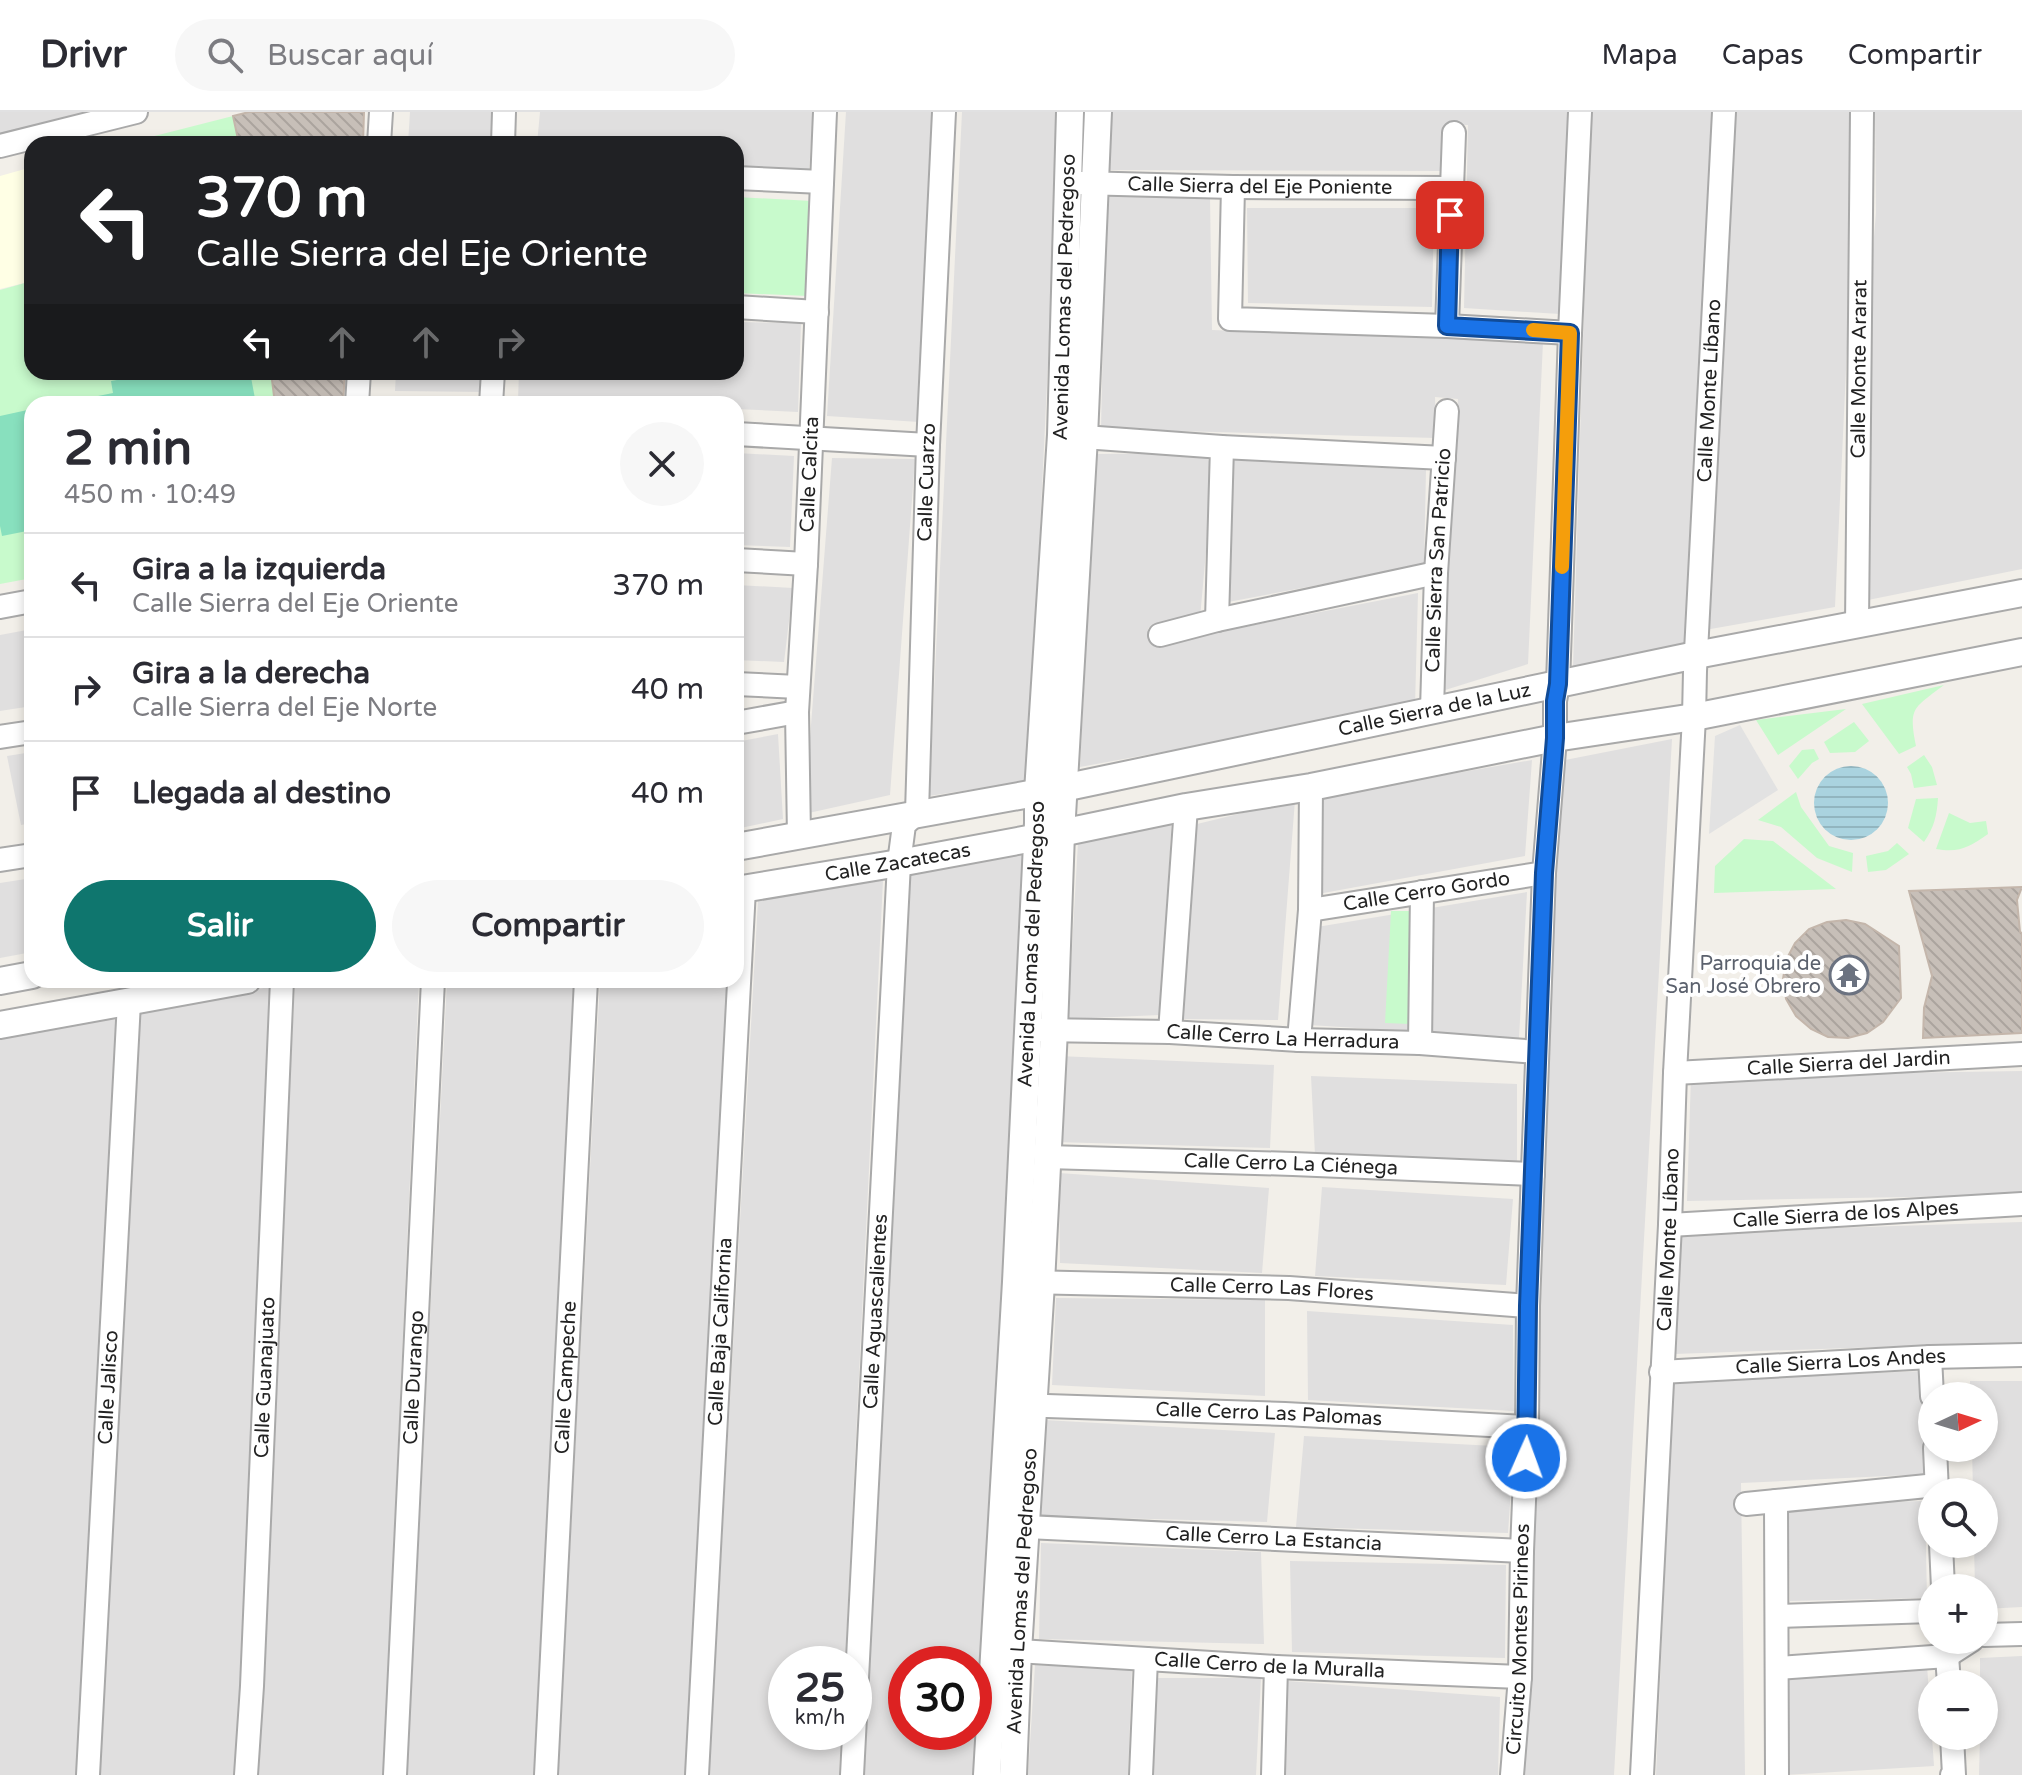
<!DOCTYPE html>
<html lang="es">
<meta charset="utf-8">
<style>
body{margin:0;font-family:"Varela Round",sans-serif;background:#f7f7f7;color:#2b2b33;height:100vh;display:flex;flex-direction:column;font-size:30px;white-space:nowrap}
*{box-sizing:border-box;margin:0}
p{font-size:26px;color:#7c7c81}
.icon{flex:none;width:44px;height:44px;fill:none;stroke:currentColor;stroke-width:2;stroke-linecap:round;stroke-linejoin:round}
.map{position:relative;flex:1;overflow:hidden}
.sheet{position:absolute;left:24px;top:284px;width:720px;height:592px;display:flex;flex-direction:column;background:#fff;border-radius:24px;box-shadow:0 4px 12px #0003}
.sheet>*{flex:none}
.top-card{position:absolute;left:24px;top:24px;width:720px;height:244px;border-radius:24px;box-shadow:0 4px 12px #0003;background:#202124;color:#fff;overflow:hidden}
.needle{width:52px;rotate:86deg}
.buttons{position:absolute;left:1918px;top:1270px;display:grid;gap:16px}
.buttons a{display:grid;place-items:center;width:80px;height:80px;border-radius:50%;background:#fff;box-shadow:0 4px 12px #0003;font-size:40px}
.speed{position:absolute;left:768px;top:1534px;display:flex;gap:16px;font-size:40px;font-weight:700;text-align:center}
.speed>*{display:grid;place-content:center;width:104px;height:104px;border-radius:50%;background:#fff;box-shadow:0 4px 12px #0003;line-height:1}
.speed small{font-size:20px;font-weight:400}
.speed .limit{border:12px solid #d22;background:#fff;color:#111}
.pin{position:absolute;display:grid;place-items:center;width:68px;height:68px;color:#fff;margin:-34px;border-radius:16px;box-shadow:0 4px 12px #0006}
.me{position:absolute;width:88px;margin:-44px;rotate:2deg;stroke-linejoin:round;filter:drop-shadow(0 0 6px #0008)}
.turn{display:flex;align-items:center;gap:28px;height:168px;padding:0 40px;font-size:36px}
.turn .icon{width:104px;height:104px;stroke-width:2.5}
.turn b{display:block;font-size:56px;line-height:68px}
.lanes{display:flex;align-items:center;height:76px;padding:0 40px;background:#0003;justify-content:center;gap:40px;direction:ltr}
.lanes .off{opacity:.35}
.round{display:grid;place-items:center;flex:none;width:84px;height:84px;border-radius:42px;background:#f7f7f7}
.head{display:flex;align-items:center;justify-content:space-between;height:136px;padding:0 40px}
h1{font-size:48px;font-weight:700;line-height:60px}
.button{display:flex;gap:16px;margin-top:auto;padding:16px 40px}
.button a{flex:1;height:92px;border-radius:48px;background:#0f766e;color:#fff;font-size:32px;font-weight:700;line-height:92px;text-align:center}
.button a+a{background:#f7f7f7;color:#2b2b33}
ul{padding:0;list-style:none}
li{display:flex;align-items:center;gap:24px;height:104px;padding:0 40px;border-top:2px solid #e1e1e2}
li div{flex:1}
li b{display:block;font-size:30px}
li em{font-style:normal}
header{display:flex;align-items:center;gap:48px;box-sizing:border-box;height:112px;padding:0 40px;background:#fff;border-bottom:2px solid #e1e1e2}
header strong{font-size:38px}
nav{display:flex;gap:44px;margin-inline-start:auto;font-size:28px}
.search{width:560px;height:72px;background:#f7f7f7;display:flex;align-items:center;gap:20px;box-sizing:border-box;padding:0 28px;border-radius:44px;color:#7c7c81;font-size:30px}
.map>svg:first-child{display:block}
.residential{fill:#e0dfdf;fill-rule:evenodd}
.education{fill:#ffffe5}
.park{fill:#c8facc}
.pitch{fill:#88e0be}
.parking{fill:#e2e2e2}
.water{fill:url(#water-rules)}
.building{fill:url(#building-back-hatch);stroke:#c4b6ab;stroke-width:2}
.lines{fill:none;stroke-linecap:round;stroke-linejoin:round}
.minor-casing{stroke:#a9a9a9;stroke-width:26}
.tertiary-casing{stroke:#a9a9a9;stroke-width:30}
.minor{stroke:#fff;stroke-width:22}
.tertiary{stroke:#fff;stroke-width:26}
.route-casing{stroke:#114b97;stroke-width:20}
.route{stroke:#1a73e8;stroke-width:14}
.slow{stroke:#f59e0b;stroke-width:14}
.labels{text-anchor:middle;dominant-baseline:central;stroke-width:8;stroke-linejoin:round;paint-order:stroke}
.street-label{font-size:20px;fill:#222;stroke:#fff}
.worship-label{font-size:20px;fill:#5b616d;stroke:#fff;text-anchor:end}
</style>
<header>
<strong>Drivr</strong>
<div class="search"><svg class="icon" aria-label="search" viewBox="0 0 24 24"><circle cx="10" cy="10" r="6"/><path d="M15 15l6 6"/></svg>Buscar aquí</div>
<nav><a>Mapa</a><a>Capas</a><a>Compartir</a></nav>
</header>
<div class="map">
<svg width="2022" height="1663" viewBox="0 0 2022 1663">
<defs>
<pattern id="water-rules" width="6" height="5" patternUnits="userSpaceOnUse" patternTransform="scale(2)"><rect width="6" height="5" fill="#aad3df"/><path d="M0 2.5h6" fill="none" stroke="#92b5bf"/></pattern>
<pattern id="building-back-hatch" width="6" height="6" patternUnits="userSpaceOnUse" patternTransform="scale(2)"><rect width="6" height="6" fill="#c7bfb8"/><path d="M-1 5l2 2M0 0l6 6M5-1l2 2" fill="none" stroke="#aba49e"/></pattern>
</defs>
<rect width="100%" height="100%" fill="#f2efe9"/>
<path class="residential" d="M0 0H82V3L0 25Z
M410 0H493L492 32H408Z
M540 0H813L809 60 736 56V32H537Z
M846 0H937L919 310 827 304Z
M962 0H1060L1028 669 929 684Z
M1110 0H1569L1560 202 1464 196 1468 13H1445L1441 59 1109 58Z
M1590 0H1712L1688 534 1573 555Z
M1733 0H1858L1835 495 1705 518Z
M1875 0H2022V457L1863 489V257L1876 101Z
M1106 82 1210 85 1212 218 1543 230 1528 552 1442 579 1458 287 1435 285 1436 326 1101 317Z
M1247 96H1434L1432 195 1248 191Z
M736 210 801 211 798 300 736 297V292H607L518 288 519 260H736Z
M396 260H485V280L395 279Z
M736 341 794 344 790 435 736 433Z
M1195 341 1207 346 1211 353 1213 361 1200 506 1148 516 1151 533 1418 481 1415 594 1080 655 1096 342Z
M832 346 915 347 890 683 804 702Z
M1233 348 1426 358 1424 453 1228 490Z
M736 473 793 476 784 550 736 548Z
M32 517V594L0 599V523Z
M778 622 783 707 736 717V630Z
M1672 627 1614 1663H1524L1560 649Z
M32 640V711L21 713 7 644Z
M1532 648 1525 744 1318 782 1317 685Z
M1295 688 1278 908 1183 907 1193 713Z
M1172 705 1160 903 1068 907 1078 730Z
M1025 742 977 1663H860L910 759ZM906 1552H974V1620H906Z
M32 766V840L0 846V771Z
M883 768 845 1552H786V1620H841L839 1663H709L758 788Z
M1527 780 1519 926 1309 913 1317 815Z
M311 868H419L383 1663H254L295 871Z
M447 868H575L537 1663H407Z
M600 868H727L689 1663H558Z
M274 874 236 1663H99L139 899Z
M120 903 81 1663H0V925Z
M1058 944 1274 953 1270 1036 1055 1030Z
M2022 959V1083L1687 1089 1691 964Z
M1311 964 1517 972V1051L1315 1043Z
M1059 1061 1269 1076 1262 1161 1060 1151Z
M1322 1075 1513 1087 1506 1173 1315 1164Z
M2022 1110V1230L1674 1242 1681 1121Z
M1056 1186 1265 1188V1284L1052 1273Z
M1307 1199 1513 1213 1514 1299 1308 1288Z
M1924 1259 1929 1362 1741 1371 1745 1663H1656L1673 1269Z
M1970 1269H2022V1495L1984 1497V1476H1975L1974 1432H1984V1380H1973L1972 1336H1984V1284H1970Z
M1044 1308 1275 1321 1267 1410 1036 1404Z
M1304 1324 1514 1335 1508 1421 1296 1415Z
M1925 1389 1927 1486 1790 1489 1788 1392Z
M1041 1431 1261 1440 1264 1532 1039 1527Z
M1290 1449 1506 1453 1505 1546 1292 1540Z
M2022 1544V1663H1979L1980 1624H1984V1572H1980V1546Z
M1035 1553 1132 1557 1128 1663H1028Z
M1927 1553 1934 1654 1785 1663 1778 1563Z
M1157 1566H1261L1256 1663H1152Z
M1288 1569 1500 1585 1498 1663H1283Z"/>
<path class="education" d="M32 55V169L0 177V64Z"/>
<path class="park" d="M233 4 239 32H123Z
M736 85 812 89 808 184 736 181Z
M32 169V260H271L275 292H32V466L0 472V178Z
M1944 573C1914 596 1908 595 1916 634L1899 642 1862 592Z
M1846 597 1778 643 1756 608Z
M1854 610 1869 629 1855 640 1830 641 1824 630Z
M1814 637 1819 647 1812 651 1798 667 1789 654 1802 638Z
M1924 643 1932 655 1937 673 1914 676 1911 662 1907 655Z
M1796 680 1801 695 1829 734 1853 741 1852 760 1817 746 1781 715 1758 708Z
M1938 686C1937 703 1934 716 1924 730L1908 716 1916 687Z
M1949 701 1970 711 1986 709 1988 722C1969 735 1960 741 1936 737Z
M1744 727 1773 729 1836 777 1714 781 1715 754Z
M1897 731 1909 742 1886 758 1868 760 1866 744 1888 739Z
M1391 799H1413L1410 912 1385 911Z"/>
<path class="pitch" d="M164 260H250L256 292H58L113 281 111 269Z
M32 297V418L2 424 0 414V304Z"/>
<path class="parking" d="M1740 613 1778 678 1709 722 1715 624Z"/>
<path class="water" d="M1814 691a37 37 0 1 1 74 0a37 37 0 1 1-74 0Z"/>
<path class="building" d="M249 0H364L363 32H239L233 4Z
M271 260H345L343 292H275Z
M2022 775 2017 788 2020 820 2022 821V921L1923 926 1924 896 1932 864 1909 779Z
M1846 808 1865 812 1899 834 1901 886 1883 910 1867 921 1848 926 1828 925 1811 917 1796 904 1786 887 1783 867 1786 848 1795 831 1809 817 1827 810Z"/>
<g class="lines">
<defs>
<g id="minor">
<path d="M379 32 381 0"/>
<path d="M503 32 504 0"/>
<path d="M0 34 136 0"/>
<path d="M736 66 822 70"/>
<path id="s1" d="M1080 71 1233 75 1451 76"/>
<path d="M1233 75 1230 207 1447 214 1570 221"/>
<path d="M736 195 817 200"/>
<path d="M1447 214 1454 21"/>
<path d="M357 292 359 260"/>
<path d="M491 292 493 260"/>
<path d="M736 322 928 333"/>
<path d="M1070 324 1222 335 1444 346"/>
<path d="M736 448 806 452"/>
<path d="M0 495 32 489"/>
<path d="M1217 508 1222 335"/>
<path id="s2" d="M1857 513 1862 0"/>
<path d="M1160 523 1217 508 1436 461"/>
<path d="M736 572 798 575"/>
<path id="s3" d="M1432 598 1436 461 1447 299"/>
<path d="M736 611 797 600"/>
<path d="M0 625 32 620"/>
<path id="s4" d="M799 724 797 600 806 452 825 0"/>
<path d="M0 748 32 743"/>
<path id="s5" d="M1310 798 1544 761"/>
<path id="s6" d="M1039 918 1170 920 1299 928 1420 931 1537 940"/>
<path d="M1170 920 1186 695"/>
<path d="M1299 928 1310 798 1311 675"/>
<path d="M1420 931 1422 780"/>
<path id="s7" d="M1675 961 2022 942"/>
<path id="s8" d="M1047 1045 1293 1052 1533 1062"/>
<path id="s9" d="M1670 1113 2022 1092"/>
<path id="s10" d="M1026 1170 1289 1176 1528 1194"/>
<path d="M1930 1245 1932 1284"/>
<path id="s11" d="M1661 1260 1930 1245 2022 1243"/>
<path id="s12" d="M1017 1293 1285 1302 1527 1315"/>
<path d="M1935 1336 1937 1380"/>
<path d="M1776 1389 1777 1663"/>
<path d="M1746 1392 1937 1373"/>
<path id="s13" d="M1008 1414 1522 1439"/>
<path d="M1941 1432 1943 1476"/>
<path d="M1778 1504 1932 1499"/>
<path d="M1984 1523 2022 1522"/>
<path d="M1946 1529 1949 1572"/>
<path id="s14" d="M1002 1538 1276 1555 1520 1565"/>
<path d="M1777 1556 1947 1544 1972 1528"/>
<path d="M1952 1624 1954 1663H1952"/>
<path id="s15" d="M88 1663 129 890"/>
<path id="s16" d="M246 1663 252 1574 282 868"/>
<path id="s17" d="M395 1663 433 868"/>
<path id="s18" d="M546 1663 586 868"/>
<path id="s19" d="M697 1663 744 777"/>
<path id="s20" d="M852 1663 899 751 904 713 917 701 928 333 944 0"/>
<path d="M1141 1663 1146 1547"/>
<path d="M1273 1663 1276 1555"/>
<path id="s21" d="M1512 1663 1520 1565 1522 1439 1527 1315 1528 1194 1544 761 1555 626V589L1558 572 1570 221 1580 0"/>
<path id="s22" d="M1642 1663 1670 1113 1675 961 1694 605 1695 559 1724 0"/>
</g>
<g id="tertiary">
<path id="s23" d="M736 735 1063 676 1696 543 2022 481"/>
<path id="s24" d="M736 778 899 751 1061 721 1186 695 1311 675 1555 626 1694 605 2022 540"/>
<path d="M0 869 32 863"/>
<path d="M0 913 247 868"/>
<path id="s25" d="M987 1663 1016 1170 1038 711V680L1061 323 1070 0"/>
<path id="s26" d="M1013 1663 1018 1539 1041 1171 1054 918 1061 721 1084 325 1098 0"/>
</g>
</defs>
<use href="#minor" class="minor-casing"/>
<use href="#tertiary" class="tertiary-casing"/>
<use href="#minor" class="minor"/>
<use href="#tertiary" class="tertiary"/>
</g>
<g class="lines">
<defs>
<path id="route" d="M1450 103 1447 214 1570 221 1558 572 1555 589V626L1544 761 1528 1194 1526 1346"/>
</defs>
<use href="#route" class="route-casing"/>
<use href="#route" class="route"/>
<path class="slow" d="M1533 218 1570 221 1562 455"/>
</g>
<defs>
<symbol id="temple-ring" viewBox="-11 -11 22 22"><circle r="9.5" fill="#fff" stroke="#6b7280" stroke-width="1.5"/><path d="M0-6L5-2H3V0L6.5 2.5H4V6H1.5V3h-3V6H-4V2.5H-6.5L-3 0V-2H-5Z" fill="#6b7280"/></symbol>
</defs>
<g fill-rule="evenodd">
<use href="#temple-ring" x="1827" y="841" width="44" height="44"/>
</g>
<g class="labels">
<g class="street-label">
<text stroke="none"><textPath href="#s1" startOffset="180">Calle Sierra del Eje Poniente</textPath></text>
<text stroke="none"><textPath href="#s25" startOffset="1480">Avenida Lomas del Pedregoso</textPath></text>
<text stroke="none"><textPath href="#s2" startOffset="256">Calle Monte Ararat</textPath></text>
<text stroke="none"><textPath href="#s22" startOffset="1386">Calle Monte Líbano</textPath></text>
<text stroke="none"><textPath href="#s4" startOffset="362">Calle Calcita</textPath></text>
<text stroke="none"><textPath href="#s20" startOffset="1300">Calle Cuarzo</textPath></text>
<text stroke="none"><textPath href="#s3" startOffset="150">Calle Sierra San Patricio</textPath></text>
<text stroke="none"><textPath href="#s23" startOffset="712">Calle Sierra de la Luz</textPath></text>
<text stroke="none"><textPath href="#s24" startOffset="164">Calle Zacatecas</textPath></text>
<text stroke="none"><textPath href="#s5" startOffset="118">Calle Cerro Gordo</textPath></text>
<text stroke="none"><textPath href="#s25" startOffset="832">Avenida Lomas del Pedregoso</textPath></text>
<text stroke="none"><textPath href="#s6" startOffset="244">Calle Cerro La Herradura</textPath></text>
<text stroke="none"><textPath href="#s7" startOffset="174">Calle Sierra del Jardin</textPath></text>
<text stroke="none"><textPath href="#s8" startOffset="244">Calle Cerro La Ciénega</textPath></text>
<text stroke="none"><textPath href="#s9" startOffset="176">Calle Sierra de los Alpes</textPath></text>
<text stroke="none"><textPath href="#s22" startOffset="536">Calle Monte Líbano</textPath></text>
<text stroke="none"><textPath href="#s10" startOffset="246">Calle Cerro Las Flores</textPath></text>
<text stroke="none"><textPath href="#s20" startOffset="464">Calle Aguascalientes</textPath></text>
<text stroke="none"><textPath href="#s19" startOffset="444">Calle Baja California</textPath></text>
<text stroke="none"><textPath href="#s11" startOffset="180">Calle Sierra Los Andes</textPath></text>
<text stroke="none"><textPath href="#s16" startOffset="398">Calle Guanajuato</textPath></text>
<text stroke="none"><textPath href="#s17" startOffset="398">Calle Durango</textPath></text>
<text stroke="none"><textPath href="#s18" startOffset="398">Calle Campeche</textPath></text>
<text stroke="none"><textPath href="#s15" startOffset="388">Calle Jalisco</textPath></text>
<text stroke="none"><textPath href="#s12" startOffset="252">Calle Cerro Las Palomas</textPath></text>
<text stroke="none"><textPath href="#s13" startOffset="266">Calle Cerro La Estancia</textPath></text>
<text stroke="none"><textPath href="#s26" startOffset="184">Avenida Lomas del Pedregoso</textPath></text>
<text stroke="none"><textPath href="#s21" startOffset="136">Circuito Montes Pirineos</textPath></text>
<text stroke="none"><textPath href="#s14" startOffset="268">Calle Cerro de la Muralla</textPath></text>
</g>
<g class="worship-label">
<text x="1821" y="852">Parroquia de<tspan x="1821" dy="23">San José Obrero</tspan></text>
</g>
</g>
</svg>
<div class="buttons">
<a><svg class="needle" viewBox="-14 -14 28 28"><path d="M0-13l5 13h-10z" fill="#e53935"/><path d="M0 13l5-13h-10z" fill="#7c7c81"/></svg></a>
<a><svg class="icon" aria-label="search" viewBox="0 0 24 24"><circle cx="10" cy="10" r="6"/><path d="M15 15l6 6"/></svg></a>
<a>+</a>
<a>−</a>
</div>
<div class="speed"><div>25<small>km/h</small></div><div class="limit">30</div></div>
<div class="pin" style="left:1450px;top:103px;background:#d93025"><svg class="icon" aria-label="arrive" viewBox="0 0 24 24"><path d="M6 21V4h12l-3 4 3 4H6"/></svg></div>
<svg class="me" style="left:1526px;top:1346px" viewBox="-20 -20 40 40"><circle r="17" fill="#1a73e8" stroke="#fff" stroke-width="3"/><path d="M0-11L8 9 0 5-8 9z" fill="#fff"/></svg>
<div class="top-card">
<div class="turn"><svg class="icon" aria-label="left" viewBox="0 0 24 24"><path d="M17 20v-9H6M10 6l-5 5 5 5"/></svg><div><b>370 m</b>Calle Sierra del Eje Oriente</div></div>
<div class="lanes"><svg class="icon" aria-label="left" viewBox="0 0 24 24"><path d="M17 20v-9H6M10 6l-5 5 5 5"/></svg><svg class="icon off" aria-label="ahead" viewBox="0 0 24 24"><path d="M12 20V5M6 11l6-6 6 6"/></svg><svg class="icon off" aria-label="ahead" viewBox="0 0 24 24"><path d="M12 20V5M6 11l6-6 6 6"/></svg><svg class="icon off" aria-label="right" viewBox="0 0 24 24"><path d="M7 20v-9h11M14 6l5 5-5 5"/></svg></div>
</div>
<section class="sheet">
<div class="head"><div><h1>2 min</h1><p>450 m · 10:49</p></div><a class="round"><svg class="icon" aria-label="close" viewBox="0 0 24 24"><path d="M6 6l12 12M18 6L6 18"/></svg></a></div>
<ul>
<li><svg class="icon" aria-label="left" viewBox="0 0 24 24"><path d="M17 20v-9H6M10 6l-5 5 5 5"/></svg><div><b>Gira a la izquierda</b><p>Calle Sierra del Eje Oriente</p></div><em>370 m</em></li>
<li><svg class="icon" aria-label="right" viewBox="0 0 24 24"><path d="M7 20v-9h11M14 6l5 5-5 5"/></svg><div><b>Gira a la derecha</b><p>Calle Sierra del Eje Norte</p></div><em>40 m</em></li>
<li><svg class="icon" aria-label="arrive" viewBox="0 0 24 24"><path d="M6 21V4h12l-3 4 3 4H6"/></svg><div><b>Llegada al destino</b></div><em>40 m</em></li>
</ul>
<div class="button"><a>Salir</a><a>Compartir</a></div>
</section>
</div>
